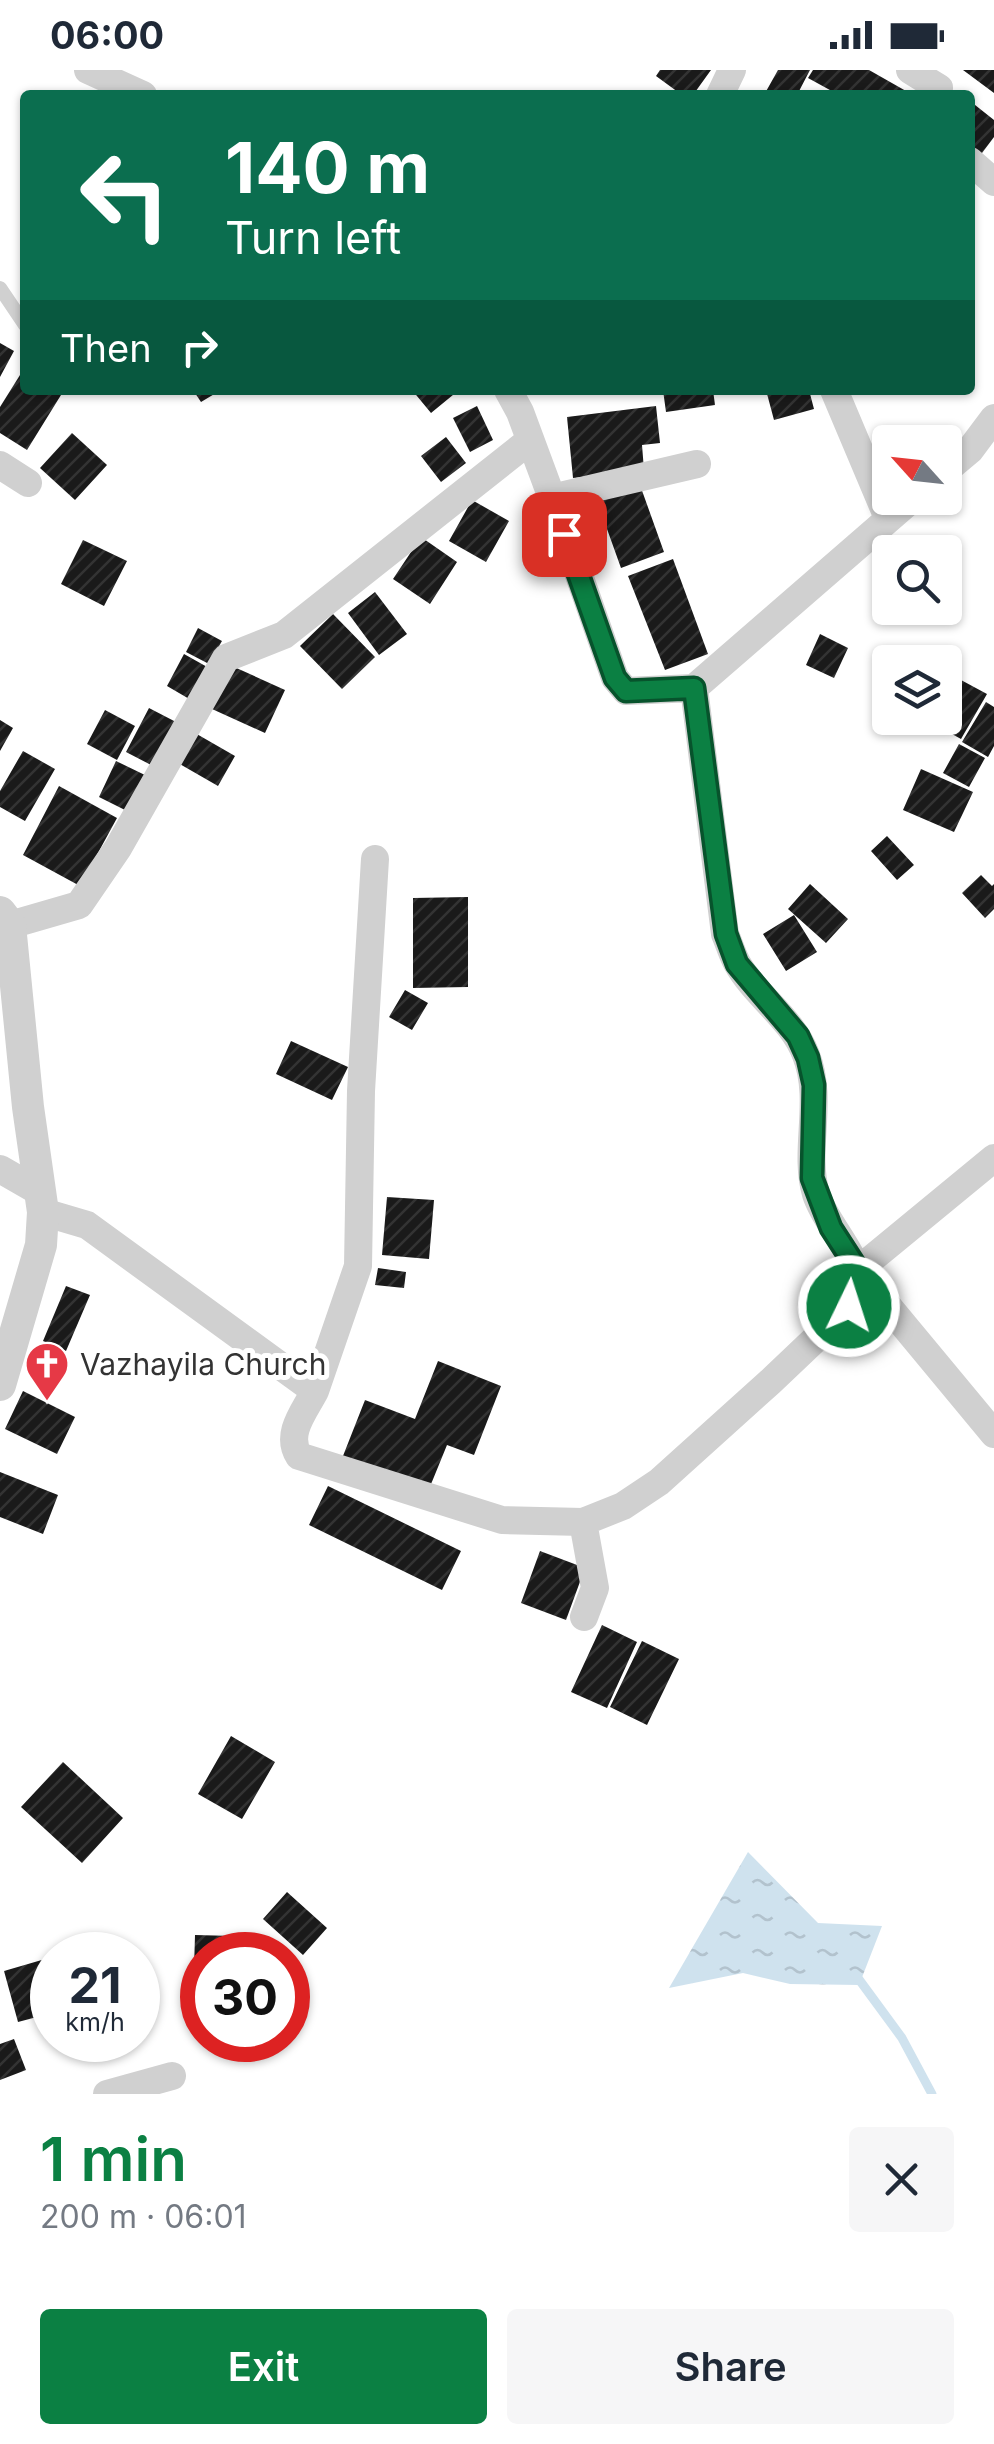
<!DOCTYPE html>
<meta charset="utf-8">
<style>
body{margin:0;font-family:Inter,sans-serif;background:#f6f6f7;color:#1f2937;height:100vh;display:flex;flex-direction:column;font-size:38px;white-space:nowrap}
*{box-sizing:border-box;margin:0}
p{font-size:32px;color:#747a83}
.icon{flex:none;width:55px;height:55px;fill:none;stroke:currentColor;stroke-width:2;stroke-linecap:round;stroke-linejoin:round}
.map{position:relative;height:2024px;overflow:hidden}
.panel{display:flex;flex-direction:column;background:#fff;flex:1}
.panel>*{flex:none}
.banner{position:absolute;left:20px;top:20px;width:955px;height:305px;border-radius:10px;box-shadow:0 2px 8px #0004;background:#0b6e4f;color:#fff;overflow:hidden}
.needle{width:65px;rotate:297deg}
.tools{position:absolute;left:872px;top:355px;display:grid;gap:20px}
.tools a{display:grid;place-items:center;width:90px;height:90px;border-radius:10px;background:#fff;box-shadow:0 2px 8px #0004;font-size:50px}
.speed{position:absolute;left:30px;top:1862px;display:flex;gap:20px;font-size:50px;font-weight:700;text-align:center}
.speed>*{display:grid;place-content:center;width:130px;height:130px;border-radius:50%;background:#fff;box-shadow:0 2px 8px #0004;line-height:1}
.speed small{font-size:25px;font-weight:400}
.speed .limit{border:15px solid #d22;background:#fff;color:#111}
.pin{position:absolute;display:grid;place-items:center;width:85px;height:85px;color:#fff;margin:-42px;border-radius:20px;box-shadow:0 5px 15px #0006}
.me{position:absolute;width:110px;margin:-55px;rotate:4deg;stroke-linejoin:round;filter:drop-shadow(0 0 8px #0008)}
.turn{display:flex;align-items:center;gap:35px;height:210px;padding:0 40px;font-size:45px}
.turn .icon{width:130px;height:130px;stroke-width:2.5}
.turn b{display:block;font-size:70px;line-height:85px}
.then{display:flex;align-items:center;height:95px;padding:0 40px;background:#0003;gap:20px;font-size:38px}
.round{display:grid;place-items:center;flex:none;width:105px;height:105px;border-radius:10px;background:#f6f6f7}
.headline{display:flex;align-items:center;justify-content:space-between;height:170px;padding:0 40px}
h1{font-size:60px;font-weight:600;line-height:75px;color:#0b8043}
.action{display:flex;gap:20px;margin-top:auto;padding:20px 40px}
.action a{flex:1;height:115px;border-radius:10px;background:#0b8043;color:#fff;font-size:40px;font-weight:600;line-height:115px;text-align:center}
.action a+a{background:#f6f6f7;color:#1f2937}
.status{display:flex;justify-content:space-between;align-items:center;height:70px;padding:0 50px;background:#fff;direction:ltr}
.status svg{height:28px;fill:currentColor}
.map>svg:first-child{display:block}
.water{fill:url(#water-ripples)}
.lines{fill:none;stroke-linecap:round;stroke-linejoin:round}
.stream{stroke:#cfe2ee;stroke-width:9}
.building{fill:url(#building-hatch)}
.service{stroke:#d0d0d0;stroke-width:14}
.minor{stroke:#d0d0d0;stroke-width:28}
.tertiary{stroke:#d0d0d0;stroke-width:32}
.route-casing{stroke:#07532c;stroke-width:25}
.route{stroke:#0b8043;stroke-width:18}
.labels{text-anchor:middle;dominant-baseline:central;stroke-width:10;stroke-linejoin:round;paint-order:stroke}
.poi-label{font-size:30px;fill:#333;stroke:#fff;text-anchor:start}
</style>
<div class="status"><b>06:00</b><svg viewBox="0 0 49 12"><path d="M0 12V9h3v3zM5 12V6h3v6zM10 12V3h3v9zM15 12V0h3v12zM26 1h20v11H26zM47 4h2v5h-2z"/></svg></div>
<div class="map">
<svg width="994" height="2024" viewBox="0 0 994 2024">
<defs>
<pattern id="water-ripples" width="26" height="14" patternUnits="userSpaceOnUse" patternTransform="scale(2.5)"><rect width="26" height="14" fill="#cfe2ee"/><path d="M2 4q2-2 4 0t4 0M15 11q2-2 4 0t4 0" fill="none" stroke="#b2c2cd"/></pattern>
<pattern id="building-hatch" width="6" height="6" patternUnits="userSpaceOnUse" patternTransform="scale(2.5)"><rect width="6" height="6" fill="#1a1a1a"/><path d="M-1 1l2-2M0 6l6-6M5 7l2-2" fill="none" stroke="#333"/></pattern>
</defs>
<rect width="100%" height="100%" fill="#fff"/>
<path class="water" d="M748 1782 818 1853 882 1856 859 1915 790 1914 743 1903 669 1918Z"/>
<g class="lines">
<path class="stream" d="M855 1904 902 1968 932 2024"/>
</g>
<path class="building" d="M660 0H711L693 25H682L656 6Z
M778 0H810L797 25H764Z
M813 0H869L913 25H839L808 8Z
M963 0H994V23Z
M970 31 994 50V67L979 87 970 80Z
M0 273 14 281 0 307Z
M25 297V320H54L61 325 27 380 0 363V337Z
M193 320H221L201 332Z
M412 320H459L431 343Z
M663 320H713L715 335 666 342Z
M766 320H809L814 339 774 350Z
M477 336 493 370 470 382 453 348Z
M656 336 660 373 642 375 644 400 573 408 567 347Z
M72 363 107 395 75 430 40 398Z
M446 367 466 393 441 412 421 386Z
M640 415 664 482 621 498 597 431Z
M472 430 509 451 486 492 449 471Z
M421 467 457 492 430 534 393 509Z
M83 470 127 491 104 536 61 514Z
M673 489 708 584 665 600 628 506Z
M375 522 407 564 379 585 348 543Z
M333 544 375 587 342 619 300 576Z
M198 558 222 571 209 594 186 582Z
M820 564 848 578 834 608 806 595Z
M184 584 209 598 191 630 167 616Z
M232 596 285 620 265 663 212 639Z
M948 603 987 624 961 669 923 648H945V609Z
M986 632 994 637V676L988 687 962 672Z
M149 638 176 652 153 696 126 682Z
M105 640 135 656 117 690 87 674Z
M0 650 13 658 0 681Z
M195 663 235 686 218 716 178 693Z
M959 674 985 688 969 717 943 703Z
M23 681 55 699 25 751 0 737V721Z
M116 691 147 706 129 742 99 727Z
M921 699 973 722 954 762 903 740Z
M59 716 117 748 80 816 23 785Z
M887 766 914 795 897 810 871 781Z
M981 805 992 816 994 814V839L985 848 962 823Z
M810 814 848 849 826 873 788 839Z
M468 827V917L413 918V828Z
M794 845 817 882 786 901 763 864Z
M405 920 428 933 412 960 389 947Z
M291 971 348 997 332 1030 276 1004Z
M387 1127 434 1130 429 1189 382 1185Z
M378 1198 406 1202 404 1218 375 1215Z
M66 1216 90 1225 66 1281 43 1271Z
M438 1291 501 1316 474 1385 447 1375 427 1424 341 1391 365 1330 415 1349Z
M23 1321 75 1347 57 1384 5 1359Z
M0 1402 58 1425 43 1464 0 1447Z
M328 1416 461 1481 442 1520 309 1455Z
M540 1481 585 1498 566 1550 521 1533Z
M602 1555 637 1572 607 1638 571 1622Z
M642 1571 679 1589 647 1655 610 1637Z
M231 1666 275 1692 242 1749 198 1724Z
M63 1692 123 1748 82 1793 21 1737Z
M287 1822 327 1858 303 1885 263 1849Z
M195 1865 234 1866V1885H202V1899H194Z
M52 1887V1943L18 1952 4 1901Z
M14 1969 26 2000 0 2010V1974Z"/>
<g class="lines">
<path class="service" d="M0 218 25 255"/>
<path class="minor" d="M88 0 143 25
M910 0 939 18 938 25
M720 25 732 0
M970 91 994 112
M834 320 888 448
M0 395 28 413
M945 401 970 380 994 348
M552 428 697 394
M694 618 913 428
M10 855 79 835 118 778 226 588 284 565 529 371
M994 1088 858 1200 994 1364
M0 1099 40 1122
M43 1142 87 1155 315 1321C304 1342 285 1364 299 1386L502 1450 583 1452 623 1436 659 1412 770 1312 849 1237 860 1221C862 1187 826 1156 816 1124 803 1080 824 1031 806 985 792 948 756 927 737 893 732 884 729 873 725 864L694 618 626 621 615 608 552 428 520 342 508 320
M315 1321 358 1196 361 1021 375 789
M583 1452 595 1518 584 1547
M107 2024 172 2006"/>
<path class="tertiary" d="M0 842 10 855 28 1037 43 1142 41 1175 0 1315"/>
</g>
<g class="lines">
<defs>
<path id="route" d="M564 464 615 608 626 621 694 618 726 864 737 894 798 966 808 988 814 1015 812 1108 831 1158 858 1200 860 1221 849 1236"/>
</defs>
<use href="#route" class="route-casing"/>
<use href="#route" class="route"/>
</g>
<defs>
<symbol id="church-pin" viewBox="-11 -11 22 30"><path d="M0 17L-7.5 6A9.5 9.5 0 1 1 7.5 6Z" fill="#e63946" stroke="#fff"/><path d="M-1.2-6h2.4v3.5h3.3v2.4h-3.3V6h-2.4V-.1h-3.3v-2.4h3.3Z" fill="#fff"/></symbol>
</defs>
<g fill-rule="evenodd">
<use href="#church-pin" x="22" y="1269" width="50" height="68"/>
</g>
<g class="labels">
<g class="poi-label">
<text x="80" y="1294">Vazhayila Church</text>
</g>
</g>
</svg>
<div class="tools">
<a><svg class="needle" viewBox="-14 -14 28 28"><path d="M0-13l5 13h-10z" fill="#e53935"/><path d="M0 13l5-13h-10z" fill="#747a83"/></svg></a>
<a><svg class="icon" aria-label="search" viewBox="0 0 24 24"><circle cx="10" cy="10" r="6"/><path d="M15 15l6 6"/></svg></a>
<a><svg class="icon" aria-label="layers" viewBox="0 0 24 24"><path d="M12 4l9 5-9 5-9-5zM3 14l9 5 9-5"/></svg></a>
</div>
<div class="speed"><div>21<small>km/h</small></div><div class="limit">30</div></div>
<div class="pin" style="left:564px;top:464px;background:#d93025"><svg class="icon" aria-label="arrive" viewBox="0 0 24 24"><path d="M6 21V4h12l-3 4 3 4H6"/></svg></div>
<svg class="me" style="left:849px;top:1236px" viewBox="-20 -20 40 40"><circle r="17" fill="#0b8043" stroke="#fff" stroke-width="3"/><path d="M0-11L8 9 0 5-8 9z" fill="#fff"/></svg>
<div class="banner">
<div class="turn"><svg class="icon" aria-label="left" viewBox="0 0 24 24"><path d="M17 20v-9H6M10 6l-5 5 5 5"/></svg><div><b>140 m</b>Turn left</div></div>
<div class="then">Then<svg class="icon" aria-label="right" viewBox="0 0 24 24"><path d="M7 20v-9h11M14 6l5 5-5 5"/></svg></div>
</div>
</div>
<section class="panel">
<div class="headline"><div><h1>1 min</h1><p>200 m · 06:01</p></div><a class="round"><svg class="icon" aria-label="close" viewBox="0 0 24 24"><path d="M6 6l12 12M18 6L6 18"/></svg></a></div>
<div class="action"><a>Exit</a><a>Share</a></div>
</section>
